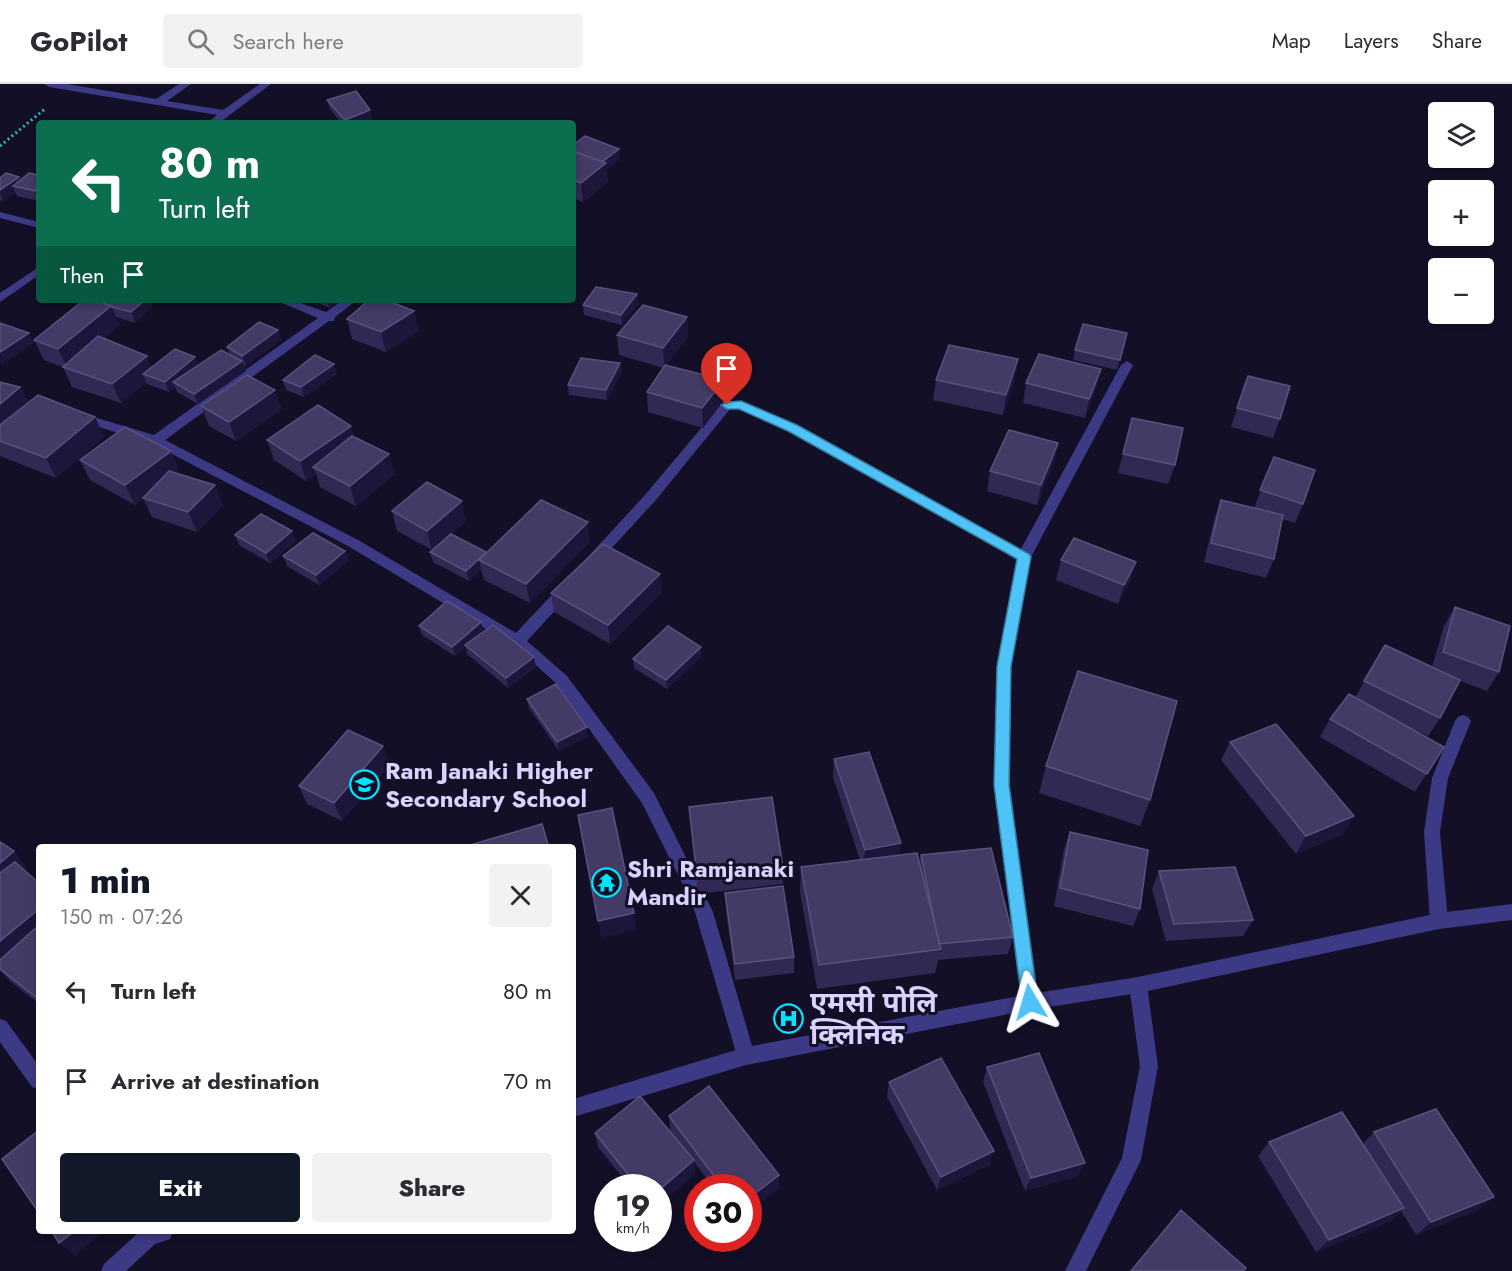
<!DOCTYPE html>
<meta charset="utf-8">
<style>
body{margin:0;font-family:Jost,"Noto Sans Devanagari",sans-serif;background:#f2f2f3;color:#2b2b33;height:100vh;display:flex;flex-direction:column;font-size:22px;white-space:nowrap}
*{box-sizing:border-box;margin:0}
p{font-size:20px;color:#7c7c81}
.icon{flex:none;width:33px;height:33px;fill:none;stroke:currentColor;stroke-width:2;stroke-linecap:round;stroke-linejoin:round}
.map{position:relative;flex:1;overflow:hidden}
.drawer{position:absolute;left:36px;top:760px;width:540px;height:390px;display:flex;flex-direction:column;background:#fff;border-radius:6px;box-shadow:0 3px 9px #0003}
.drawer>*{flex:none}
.top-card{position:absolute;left:36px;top:36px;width:540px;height:183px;border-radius:6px;box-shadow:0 3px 9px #0003;background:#0b6e4f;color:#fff;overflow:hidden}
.tools{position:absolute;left:1428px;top:18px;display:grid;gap:12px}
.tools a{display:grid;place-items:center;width:66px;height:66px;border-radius:6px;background:#fff;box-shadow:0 3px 9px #0003;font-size:30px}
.speed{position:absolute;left:594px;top:1090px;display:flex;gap:12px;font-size:30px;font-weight:700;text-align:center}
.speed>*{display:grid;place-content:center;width:78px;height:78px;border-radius:50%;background:#fff;box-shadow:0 3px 9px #0003;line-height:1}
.speed small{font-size:15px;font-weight:400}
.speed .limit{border:9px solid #d22;background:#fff;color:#111}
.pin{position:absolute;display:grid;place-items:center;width:51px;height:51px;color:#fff;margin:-62px -26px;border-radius:50% 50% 50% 0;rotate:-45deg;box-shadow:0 0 6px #0007}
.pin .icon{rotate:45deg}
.me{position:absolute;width:66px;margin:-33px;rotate:353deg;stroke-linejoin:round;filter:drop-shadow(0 0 4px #0008)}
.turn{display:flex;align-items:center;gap:21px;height:126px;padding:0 24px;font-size:27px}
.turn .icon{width:78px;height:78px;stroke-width:2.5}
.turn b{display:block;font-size:42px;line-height:51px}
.then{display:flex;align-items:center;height:57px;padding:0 24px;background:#0003;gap:12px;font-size:22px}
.round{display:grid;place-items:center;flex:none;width:63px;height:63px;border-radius:6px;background:#f2f2f3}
.overview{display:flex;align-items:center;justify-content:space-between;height:102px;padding:0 24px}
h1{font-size:36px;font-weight:800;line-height:45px;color:#111827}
.primary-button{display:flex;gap:12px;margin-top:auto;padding:12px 24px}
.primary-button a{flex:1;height:69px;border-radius:6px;background:#111827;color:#fff;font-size:24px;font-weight:800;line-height:69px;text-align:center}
.primary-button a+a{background:#f2f2f3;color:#2b2b33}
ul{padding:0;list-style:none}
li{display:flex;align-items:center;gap:18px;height:90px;padding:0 24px}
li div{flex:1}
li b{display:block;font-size:22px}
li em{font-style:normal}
header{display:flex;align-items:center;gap:36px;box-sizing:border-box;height:84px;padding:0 30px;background:#fff;border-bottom:2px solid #e1e1e2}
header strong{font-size:28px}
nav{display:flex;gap:33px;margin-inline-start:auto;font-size:21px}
.search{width:420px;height:54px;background:#f2f2f3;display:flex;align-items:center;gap:15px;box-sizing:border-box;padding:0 21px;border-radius:6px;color:#7c7c81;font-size:22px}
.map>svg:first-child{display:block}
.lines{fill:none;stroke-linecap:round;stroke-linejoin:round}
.path{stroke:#2fb8b0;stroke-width:3;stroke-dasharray:2 3;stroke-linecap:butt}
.minor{fill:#3d3a85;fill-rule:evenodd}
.tertiary{fill:#3d3a85;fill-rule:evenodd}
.wall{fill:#312854}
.shaded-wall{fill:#1d163a}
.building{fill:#433a66;stroke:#5a527e;stroke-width:1.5}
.route{fill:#4fc3f7;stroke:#337fa1;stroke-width:1.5}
.labels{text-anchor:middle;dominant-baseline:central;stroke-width:6;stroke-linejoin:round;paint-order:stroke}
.poi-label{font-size:24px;font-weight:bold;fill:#d9d4ff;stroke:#130f26;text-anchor:start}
.near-poi-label{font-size:28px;font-weight:bold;fill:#d9d4ff;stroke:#130f26;text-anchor:start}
</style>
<header>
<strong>GoPilot</strong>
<div class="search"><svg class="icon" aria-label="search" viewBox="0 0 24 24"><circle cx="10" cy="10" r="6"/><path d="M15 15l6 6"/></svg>Search here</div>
<nav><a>Map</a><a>Layers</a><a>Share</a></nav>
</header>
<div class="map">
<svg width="1512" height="1187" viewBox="0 0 1512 1187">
<rect width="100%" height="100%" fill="#130f26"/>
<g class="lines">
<path class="path" d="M0 62 46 24"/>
<path class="minor" d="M44 0H67L156 15 179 0H191L167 17 223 26 260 0H271L219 39H207L217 31 49 3Z
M0 128 39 138V144L0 134Z
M39 183V191L0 218V209Z
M275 216H292L326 228 343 216H357L335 233 334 237H329L165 356 358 456 516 549 562 500H572L574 504 572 508 527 557 567 592 654 709 713 828 755 972 752 978 746 981 740 978 737 972 695 828 685 805 642 719 557 600 513 561 348 462 151 359 76 336 74 333 80 329 154 351 318 234Z
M1127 277 1133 281 1031 473 1011 582 1010 701 1039 918 1036 924 1030 926 1024 924 1021 918 994 701 997 582 1017 475 788 347 739 325H730L655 417 598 479H588L586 475 645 411 723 318H745L798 341 1021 465 1121 281Z
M1463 631 1468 633 1471 637 1448 694 1440 748 1448 837 1445 842 1439 845 1433 842 1430 837 1424 748 1432 694 1455 637 1458 633Z
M1138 893 1144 895 1147 901 1158 982 1141 1076 1086 1187H1065L1122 1074 1140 982 1129 901 1132 895Z
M0 935 6 937 39 982V1006L32 1003 0 958Z"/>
<path class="tertiary" d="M1512 820V836L1439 845 1138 909 1030 926 746 981 573 1033V1015L746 963 1030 910 1138 893 1439 829Z
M139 1148H173L170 1155 155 1160 126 1187H101L104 1180Z"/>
</g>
<path class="wall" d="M327 16 372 36 364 39H341L330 25Z
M573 61 620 75 606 85 608 98 583 118 573 114Z
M39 91V117L17 112 15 108 3 117 0 116V94L19 93 20 96Z
M637 210 638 220 622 241 584 231 583 221Z
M84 216H150L152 222 135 239 116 233 120 241 104 254 151 283 198 281 230 271 227 263 278 246 281 256 246 282 244 281 246 287 198 320 177 308 175 303 169 308 147 300 146 298 121 319 72 303 63 283 44 276 34 256Z
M313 216H341L329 224Z
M687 233 688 253 666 281 724 316 703 344 648 328 647 308 663 284 619 271 617 251Z
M347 235 419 247 386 268 352 255Z
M1127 249 1117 286 1073 276 1075 266Z
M1018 275 1015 295 1003 331 933 316 936 296Z
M620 279 621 289 607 316 569 311 568 301Z
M337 290 304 313 286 306 283 296Z
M1248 292 1280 335 1273 354 1231 343Z
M0 298 20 303 29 319 95 333 104 353 56 394 0 372Z
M1026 299 1096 305 1085 334 1023 319Z
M201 322 282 325 236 357 209 342Z
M1132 334 1175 381 1168 400 1118 389Z
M354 352 395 390 356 422 320 403 316 390 306 397 274 376 267 356Z
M1058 359 1054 378 1037 421 987 407 990 387Z
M171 367 179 387 176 389 223 421 197 448 152 433 143 414 135 421 90 396 80 376Z
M1274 373 1303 420 1295 439 1282 435 1274 475 1266 494 1204 478 1214 436 1221 416 1254 424Z
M392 427 466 437 451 450 486 470 590 458 530 519 484 496 481 485 469 497 433 478 430 468 432 466 397 447Z
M235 451 296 457 270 479 239 461Z
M345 467 348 477 319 501 287 482 283 472Z
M1061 476 1130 497 1118 520 1056 496Z
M551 509H662L610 560 554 528Z
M1455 523 1499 588 1487 607 1460 597 1440 634 1428 652 1401 639 1444 663 1415 708 1320 653 1330 635 1355 614 1385 561 1432 583 1444 542Z
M419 542 483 547 478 551 534 573 536 583 508 604 467 570 466 563 455 572 422 551Z
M702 572 667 605 634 584 633 575Z
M527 615 588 652 559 667 529 624Z
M1230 658 1343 750 1296 770 1221 676Z
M383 662 389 681 342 737 307 720 299 702Z
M834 675 899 771 919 780 921 771 1013 853 1008 870 938 876 935 889 817 905 800 808 801 783 860 776 833 693Z
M1046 682 1150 716 1140 742 1039 709Z
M689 723 783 783V800L698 810Z
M1070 748 1140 825 1133 842 1054 822 1064 765Z
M0 758 14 767 27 785 25 787 39 799V920L10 897 0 886Z
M1159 787 1253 836 1243 852 1166 857 1152 805Z
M725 809 794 873V889L735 896 726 826Z
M987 983 1078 1092 1025 1107 983 998Z
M889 998 994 1067 989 1081 937 1106 887 1013Z
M669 1032 779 1091V1104L748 1128V1104H714L694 1078 695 1090 658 1104H631L598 1063 595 1049 684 1065 670 1046Z
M1374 1048 1478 1126 1416 1151 1401 1127 1390 1137 1316 1168 1258 1072 1269 1058 1363 1060Z"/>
<path class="shaded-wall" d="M370 26 372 36 364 39H345V36Z
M619 65 620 75 606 85 608 98 583 118 581 99 601 78Z
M19 93 23 103 13 102 15 108 3 117 0 110V106Z
M637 210 638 220 622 241 621 231Z
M145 216H150L152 222 135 239 131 228Z
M327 216H341L329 224Z
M111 222 120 241 68 285 58 265Z
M414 227 419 247 386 268 381 248Z
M687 233 688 253 664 284 663 264Z
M278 246 281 256 246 282 242 272Z
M29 249 34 259 1 281 0 268Z
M147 272 155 291 143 290 146 298 121 319 112 300Z
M195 273 199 283 173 298 175 303 169 308 165 298Z
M1018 275 1015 295 1003 331 1006 311Z
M242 277 246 287 198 320 194 310Z
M620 279 621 289 607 316 606 306Z
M334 280 337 290 304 313 301 303Z
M1101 285 1096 305 1085 334 1089 315Z
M724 296V316L703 344 702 324Z
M20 303 31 323 0 349V320Z
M275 306 282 325 236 357 229 338Z
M95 333 104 353 56 394 46 374Z
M351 342 357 361 313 383 316 390 306 397 300 377Z
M1058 359 1054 378 1037 421 1041 401Z
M171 367 179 387 135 421 125 401Z
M389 370 395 390 356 422 350 402Z
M215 401 223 421 197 448 188 428Z
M462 417 466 437 432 466 427 447Z
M588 438 590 458 530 519 526 500Z
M292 447 296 457 270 479 266 469Z
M345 467 348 477 319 501 316 491Z
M486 468 488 478 479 476 481 485 469 497 466 487Z
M1136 478 1130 497 1118 520 1124 501Z
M660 490 662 509 610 560 608 541Z
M481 538 483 547 466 562 465 561 466 563 455 572 452 563Z
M701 563 702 572 667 605 666 596Z
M534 573 536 583 508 604 506 594Z
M587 643 588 652 559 667 557 658Z
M383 662 389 681 342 737 334 719Z
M1354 732 1343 750 1296 770 1306 752Z
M901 759 899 776 863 784 865 766Z
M14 767 27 785 0 810V779Z
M39 825V854L0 876V857Z
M634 829 636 846 601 854 598 837Z
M994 1067 989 1081 937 1106 941 1093Z
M694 1076 695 1090 658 1122V1107Z
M1085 1079 1078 1092 1025 1107 1031 1094Z
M779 1091V1104L748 1128V1115Z
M1494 1113 1478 1126 1416 1151 1431 1138Z
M1404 1124 1390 1137 1316 1168 1329 1156Z
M73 1148H104L75 1171 59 1159Z"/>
<path class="building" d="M356 7 370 26 345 36 327 16Z
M585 52 619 65 602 78 573 67V61Z
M573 67 606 79 581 99 573 96Z
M6 89 19 93 0 106V94Z
M29 89 39 91V104L36 106V107L13 102Z
M596 203 637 210 621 231 583 221Z
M84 216H97L111 222 58 265 34 256Z
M96 216H145L131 228 112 223 111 222Z
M369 216H386L414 227 381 248 347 235Z
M643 221 687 233 663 264 617 251Z
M259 238 278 246 242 272 227 263Z
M0 239 29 249 0 268Z
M1083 240 1127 249 1120 276 1075 266Z
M98 252 147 272 112 300 63 283Z
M949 261 1018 275 1006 311 936 296Z
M175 265 195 273 165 298 143 290Z
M221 266 242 277 194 310 173 298Z
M1039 270 1101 285 1089 315 1026 299Z
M315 271 334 280 301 303 283 296Z
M581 274 620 279 606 306 568 301Z
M665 281 724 296 702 324 647 308Z
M247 291 275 306 229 338 201 322Z
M1248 292 1290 302 1280 335 1237 324Z
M0 298 20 303 0 320Z
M38 311 95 333 46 374 0 357V341Z
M318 321 351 342 300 377 267 356Z
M1132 334 1183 344 1175 381 1123 370Z
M125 343 171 367 125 401 80 376Z
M1009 346 1058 359 1041 401 990 387Z
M352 352 389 370 350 402 313 383Z
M1274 373 1315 386 1303 420 1260 406Z
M169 387 215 401 188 428 143 414Z
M427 398 462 417 427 447 392 427Z
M541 416 588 438 526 500 479 476Z
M1221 416 1283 431 1274 475 1211 459Z
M261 430 292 447 266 469 235 451Z
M313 449 345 467 316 491 283 472Z
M451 450 486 468 466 487 430 468Z
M1074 454 1136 478 1124 501 1061 476Z
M603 460 660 490 608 541 551 509Z
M447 517 481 538 452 563 419 542Z
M1455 523 1510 542 1499 588 1443 568Z
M493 541 534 573 506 594 465 561Z
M668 542 701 563 666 596 633 575Z
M1385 561 1460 596 1440 634 1364 597Z
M1078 587 1177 617 1150 716 1046 682Z
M556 600 587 643 557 658 527 615Z
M1349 610 1444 663 1427 690 1330 635Z
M1276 640 1354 732 1306 752 1230 658Z
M348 646 383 662 334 719 299 702Z
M869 668 901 759 865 766 834 675Z
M772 713 783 783 697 793 689 723Z
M612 724 634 829 598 837 578 731Z
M542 740 549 764H460Z
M1070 748 1148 766 1140 825 1060 804Z
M0 758 14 767 0 779Z
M991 764 1013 853 939 860 921 771Z
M917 769 941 865 819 881 801 783Z
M15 778 39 799V825L0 857V789Z
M1235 783 1253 836 1174 840 1159 787Z
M783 802 794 873 735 880 725 809Z
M39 841V913L37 914 0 885V876Z
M1039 969 1085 1079 1031 1094 987 983Z
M941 974 994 1067 941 1093 889 998Z
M709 1002 779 1091 748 1115V1104H723L669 1032Z
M640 1012 694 1076 658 1107V1104H639L595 1049Z
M1436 1025 1494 1113 1431 1138 1374 1048Z
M1342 1028 1404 1124 1329 1156 1269 1058Z
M39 1046V1129L2 1075Z
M1181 1126 1246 1184 1243 1187H1131Z
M52 1148H73L59 1159Z"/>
<path class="route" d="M741 317 797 341 1029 470 1031 473 1011 582 1009 701 1038 918 1036 923 1030 926 1025 923 1022 918 994 701 997 582 1017 475 788 347 739 325H727L721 321 727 318Z"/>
<defs>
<symbol id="school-ring" viewBox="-11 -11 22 22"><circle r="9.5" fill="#130f26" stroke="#00e5ff" stroke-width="1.5"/><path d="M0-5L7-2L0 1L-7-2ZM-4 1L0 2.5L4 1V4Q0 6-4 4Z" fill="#00e5ff"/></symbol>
<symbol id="temple-ring" viewBox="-11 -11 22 22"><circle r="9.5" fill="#130f26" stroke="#00e5ff" stroke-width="1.5"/><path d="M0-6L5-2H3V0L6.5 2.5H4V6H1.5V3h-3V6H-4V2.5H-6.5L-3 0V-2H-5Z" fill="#00e5ff"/></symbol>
<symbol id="hospital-ring" viewBox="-11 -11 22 22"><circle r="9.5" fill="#130f26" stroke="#00e5ff" stroke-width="1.5"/><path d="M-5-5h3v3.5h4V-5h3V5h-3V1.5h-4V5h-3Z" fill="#00e5ff"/></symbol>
</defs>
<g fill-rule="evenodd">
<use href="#school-ring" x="348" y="684" width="33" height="33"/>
<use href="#temple-ring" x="590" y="782" width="33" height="33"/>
<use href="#hospital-ring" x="772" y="918" width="33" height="33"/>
</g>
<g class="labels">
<g class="poi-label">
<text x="385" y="686">Ram Janaki Higher<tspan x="385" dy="28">Secondary School</tspan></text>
<text x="627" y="784">Shri Ramjanaki<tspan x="627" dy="28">Mandir</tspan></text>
</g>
<g class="near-poi-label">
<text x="810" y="918">एमसी पोलि<tspan x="810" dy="32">क्लिनिक</tspan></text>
</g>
</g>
</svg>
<div class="tools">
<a><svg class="icon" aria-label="layers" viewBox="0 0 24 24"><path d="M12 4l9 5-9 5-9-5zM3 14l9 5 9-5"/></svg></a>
<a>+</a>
<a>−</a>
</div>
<div class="speed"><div>19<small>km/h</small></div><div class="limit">30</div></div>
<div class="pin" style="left:727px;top:321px;background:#d93025"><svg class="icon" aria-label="arrive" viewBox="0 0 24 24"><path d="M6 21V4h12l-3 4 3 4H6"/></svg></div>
<svg class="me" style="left:1030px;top:918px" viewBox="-20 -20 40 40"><path d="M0-17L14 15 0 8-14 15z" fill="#4fc3f7" stroke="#fff" stroke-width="4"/></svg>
<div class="top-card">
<div class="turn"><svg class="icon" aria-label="left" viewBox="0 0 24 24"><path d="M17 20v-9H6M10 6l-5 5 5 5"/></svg><div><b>80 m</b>Turn left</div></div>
<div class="then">Then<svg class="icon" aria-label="arrive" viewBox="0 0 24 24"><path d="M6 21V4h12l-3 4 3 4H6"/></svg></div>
</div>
<section class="drawer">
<div class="overview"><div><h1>1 min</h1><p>150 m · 07:26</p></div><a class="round"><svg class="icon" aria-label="close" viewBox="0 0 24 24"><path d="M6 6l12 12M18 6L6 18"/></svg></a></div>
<ul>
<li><svg class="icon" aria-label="left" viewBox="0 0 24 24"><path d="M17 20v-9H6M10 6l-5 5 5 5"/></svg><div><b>Turn left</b></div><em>80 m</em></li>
<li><svg class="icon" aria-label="arrive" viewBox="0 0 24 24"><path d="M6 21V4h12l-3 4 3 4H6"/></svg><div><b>Arrive at destination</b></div><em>70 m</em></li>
</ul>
<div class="primary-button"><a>Exit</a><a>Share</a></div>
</section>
</div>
